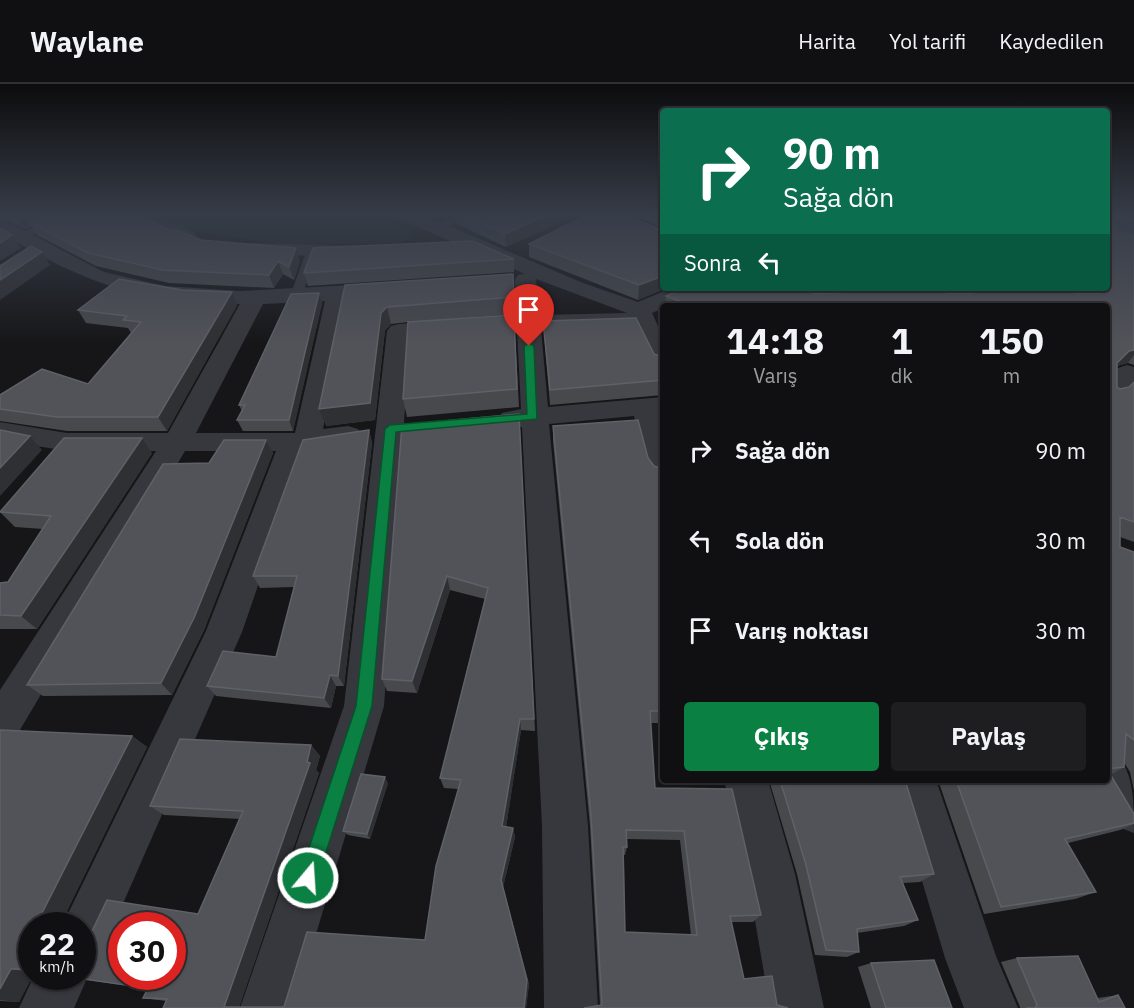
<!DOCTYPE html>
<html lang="tr">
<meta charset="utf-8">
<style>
body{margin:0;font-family:"IBM Plex Sans",sans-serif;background:#1e1e20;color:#f1f3f6;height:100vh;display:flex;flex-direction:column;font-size:22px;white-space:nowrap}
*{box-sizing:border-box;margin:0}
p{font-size:20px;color:#9c9d9f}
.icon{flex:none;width:33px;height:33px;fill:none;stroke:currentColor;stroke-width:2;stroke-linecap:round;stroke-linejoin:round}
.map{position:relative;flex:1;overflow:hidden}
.drawer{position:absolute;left:660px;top:219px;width:450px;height:480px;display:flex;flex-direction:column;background:#101012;border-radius:6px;box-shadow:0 2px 4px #0004,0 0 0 2px #303032}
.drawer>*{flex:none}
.top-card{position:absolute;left:660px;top:24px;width:450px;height:183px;border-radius:6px;box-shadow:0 2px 4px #0004,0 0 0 2px #303032;background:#0b6e4f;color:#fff;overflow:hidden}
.speed{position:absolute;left:18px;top:828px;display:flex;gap:12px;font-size:30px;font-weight:700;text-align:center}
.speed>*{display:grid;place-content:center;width:78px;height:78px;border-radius:50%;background:#101012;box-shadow:0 2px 4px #0004,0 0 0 2px #303032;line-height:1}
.speed small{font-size:15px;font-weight:400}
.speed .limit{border:9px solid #d22;background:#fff;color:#111}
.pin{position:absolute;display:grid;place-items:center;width:51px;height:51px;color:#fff;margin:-62px -26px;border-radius:50% 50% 50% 0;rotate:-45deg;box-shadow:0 0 6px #0007}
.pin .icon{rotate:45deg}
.me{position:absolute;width:66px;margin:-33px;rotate:18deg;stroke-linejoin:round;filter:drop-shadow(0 0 4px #0008)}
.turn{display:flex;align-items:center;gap:21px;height:126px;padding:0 24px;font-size:27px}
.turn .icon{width:78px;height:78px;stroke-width:2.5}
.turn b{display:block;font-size:42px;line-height:51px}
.then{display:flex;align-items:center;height:57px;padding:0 24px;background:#0003;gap:12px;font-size:22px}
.eta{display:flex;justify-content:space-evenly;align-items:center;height:102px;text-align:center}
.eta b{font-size:36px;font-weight:700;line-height:42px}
.primary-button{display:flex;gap:12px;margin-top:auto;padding:12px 24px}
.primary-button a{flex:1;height:69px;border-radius:6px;background:#0b8043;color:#fff;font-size:24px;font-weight:700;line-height:69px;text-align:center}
.primary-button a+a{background:#1e1e20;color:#f1f3f6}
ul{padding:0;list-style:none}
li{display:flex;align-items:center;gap:18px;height:90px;padding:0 24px}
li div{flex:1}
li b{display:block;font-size:22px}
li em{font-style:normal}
header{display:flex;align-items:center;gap:36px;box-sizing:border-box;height:84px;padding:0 30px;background:#101012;border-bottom:2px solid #303032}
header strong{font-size:28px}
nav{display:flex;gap:33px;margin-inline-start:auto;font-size:21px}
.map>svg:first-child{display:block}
.green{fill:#1e261f}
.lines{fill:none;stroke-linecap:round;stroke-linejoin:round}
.lane{fill:#37383d;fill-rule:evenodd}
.street{fill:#37383d;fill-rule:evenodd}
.wall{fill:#47494d;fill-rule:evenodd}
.shaded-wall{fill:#2f3033}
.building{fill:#525359;stroke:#5f6168;stroke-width:1.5;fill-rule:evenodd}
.route{fill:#0b8043;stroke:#07532c;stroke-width:1.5}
</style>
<header>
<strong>Waylane</strong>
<nav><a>Harita</a><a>Yol tarifi</a><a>Kaydedilen</a></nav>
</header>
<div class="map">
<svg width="1134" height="924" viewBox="0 0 1134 924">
<rect width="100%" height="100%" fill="#161618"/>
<path class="green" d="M156 131H376L408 146 410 153 400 159 288 161 183 146Z"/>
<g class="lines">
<path class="lane" d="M65 131H81L23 154 13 152Z
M456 131H471L441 146 431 144Z
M312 164 318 168 302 212 301 215H291L290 212 306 168Z"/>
<path class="street" d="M130 131H153L194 148 197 152 187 158C169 153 141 146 130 131Z
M398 131H423L583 199 638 218 672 204H701L698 209 652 229 663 253V286L654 284 651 279 635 243 541 245 548 323 663 313V329L660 330 663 338V398L652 395 648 388 634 332 549 340 588 742 598 924H544L542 742 522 343 502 341 498 335 502 329 521 325 517 246 410 253 384 622 294 924H240L344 622 387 247 391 242 399 240 517 232 515 196 518 191 525 190 400 135ZM536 195 627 229 540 231Z
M0 134 104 188 165 202 240 207 387 199 395 201 398 206 395 211 348 215 323 345 348 342 358 345 362 351 358 357 305 366 242 548 100 872 83 879 88 892 74 924H19L34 892H82V842H62L206 547 276 367H185L14 656 0 661V606L156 367H67L0 356V338L67 349H168L240 220C140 218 86 201 0 148ZM325 217 295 349H196L263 220Z
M252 159 357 162 364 164 367 168 364 172 357 174 245 169 242 165 245 161Z
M942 204H964V222H942Z
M1065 204H1087L1089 222H1067Z
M1127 281 1134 283V297L1116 316 1107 318V295L1118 284Z
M1107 664C1134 679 1134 714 1134 749L1118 743 1090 696H1107Z
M724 696H768L795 790 824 924H770L747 790Z
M892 696H936L996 872 1018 924H964L945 874Z"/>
</g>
<path class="wall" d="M0 131H137L173 147 201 156 300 177 294 196 283 190 274 204 169 199 96 182 37 151 31 142 25 145 0 133Z
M456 131H576L506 163 457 140Z
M634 131H663V144Z
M1107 131H1134V281L1128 279 1117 282V303L1120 305 1129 303 1134 298V458L1120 453V463L1134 468V707L1130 688 1125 680 1124 683 1110 691 1134 730V740L1120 746 1068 759 1096 808 1075 815 984 830 938 696H1107V222H665L666 212 826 209 811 204H947V209H966V204H1074L1075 209H1089V204H1107Z
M529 160 663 204H666L638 216 529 173Z
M514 175V188L308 202 304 189Z
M345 201 514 206 515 230 449 235 514 231 519 323 407 333 403 315 408 238 391 240 385 246 375 336 326 342Z
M182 206 237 221 167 347H67L0 337V311L88 300 131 249 128 244 86 239 78 226Z
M319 209 322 219 293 347H243L237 336 242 327 239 321Z
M543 237 663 273V311L550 321Z
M519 330 535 647 521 646 506 743 513 744 515 753 503 803 529 900 526 924H163L166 917 143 914 147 905 69 893 198 830 240 735 164 731 150 722 311 661 320 672 316 686 319 689 239 923H284L425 856 458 705 444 704 440 694 485 515 450 506 417 609 387 607 382 595Z
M553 342 648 374 654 382 663 385V639H651L655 704 761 831 753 838H731L744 895 600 921 590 742 553 357ZM627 755 680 756 691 851 625 848 624 771H625L627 763Z
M369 346 372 359 344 602H336L331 624 216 612 207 602 276 573 294 503 260 504 253 492Z
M266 356 273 369 204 546 172 611 43 612 27 601 209 379Z
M152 369 37 545H0V499L8 498 43 445 15 443 0 428Z
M0 646 132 652 147 663 61 839 71 842H32V892L19 918 0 917Z
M769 696H905L934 790 920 798 903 799 918 836 904 842 857 849 859 868 847 873 815 871 797 790Z
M388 699 370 755 348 751 343 747Z
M1017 874 1098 914 1118 911 1125 924H1020V923L1001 878Z
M871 879 952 924H871L858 883Z"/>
<path class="shaded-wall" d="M20 131H59L29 138 31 142 25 145 17 132Z
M547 131H576L506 163 505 150Z
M12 151 21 164 0 177V159Z
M296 164 300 177 294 196 289 183Z
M42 168 50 181 0 216V196Z
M278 177 283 190 274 204 269 191Z
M663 192V204H666L638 216 639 201Z
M232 208 237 221 167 347 158 333Z
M319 209 322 219 293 347 289 336Z
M387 223 391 240 385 246 375 336 326 342 319 325 381 229Z
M1134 266V271L1128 279 1117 282V279L1129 267Z
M369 346 372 359 344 602 338 592Z
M30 352 42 366 0 412V384Z
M142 354 152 369 37 545 21 532Z
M266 356 273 369 204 546 172 611 161 599Z
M447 492 450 506 417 609 412 597Z
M330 591 336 602 331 624 324 614Z
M520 635 521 646 505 751 502 742Z
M132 652 147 663 61 839 71 842H52L41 838 39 835Z
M311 661 320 672 316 686 319 689 239 924 224 923 307 678Z
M385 693 388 699 370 755 367 750Z
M513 744 515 753 503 803 529 900 526 924H524L501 796Z
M11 885 32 889V892H33L19 918 0 916V905Z"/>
<path class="building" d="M46 131H137L173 147 177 146 201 156 296 164 289 183 278 177 269 191 163 186 88 169 29 138Z
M464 131H547L505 150Z
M587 131H626L663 147V192L639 201 529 160Z
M1107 131H1134V137L1114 134V147L1134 152V266L1129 267 1117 279V303L1120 305 1129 303 1134 298V438L1120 433V463L1134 468V656L1126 650 1124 683 1107 685V222H693L666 212 685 204H800L816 210 850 208 848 204H947V209H973V204H1074L1075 209H1100V204H1107Z
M0 144 12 151 0 159Z
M472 157 514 175 304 189 313 164Z
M31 162 42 168 0 196V182Z
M513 190 514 213 387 223 381 229 370 319 319 325 345 201Z
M119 195 182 206 232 208 158 333H57L0 325V311L42 285 88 300 141 238 123 236 127 232 78 226Z
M319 209 289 336H237L245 321H239L291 210Z
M514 231 517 305 403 315 408 238Z
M636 234 654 270 663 273V296L550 306 543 237Z
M519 330 534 635H520L502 742 513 744 501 796 527 896 524 924H163L167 915 143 914 148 904 69 893 82 892V868L107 816 198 830 243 727 150 722 180 655 311 661 307 678 310 679 224 923H284L307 848 425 856 436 782 461 696 440 694 488 504 447 492 412 597 382 595 402 341ZM122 842H172V892H122Z
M638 336 648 374 654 382 663 385V627H650L655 704 732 705 761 831 730 832 744 895 772 892 777 921 788 924H584L602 921 591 732 553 342ZM626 746 684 747 697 851 625 848 623 763H627Z
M0 346 30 352 0 384Z
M369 346 338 592 330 591 324 614 207 602 223 567 276 573 297 492H253L303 356Z
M64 354H142L21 532 0 531V499L8 498 51 432 0 428Z
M224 356H266L194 534 161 599 27 601 163 380 209 379Z
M0 646 132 652 39 835 41 838H59V842H32V885H11L0 905Z
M1107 685 1134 730V739L1065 755 1096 808 1001 823 956 696H1107Z
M361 690 385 693 367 750 343 747Z
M780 696H905L934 790 900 793 918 836 857 845 859 868 826 866 806 781Z
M1078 872 1099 918 1118 911 1125 924H1026H1035L1037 921 1017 874Z
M934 876 952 924H886L871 879Z"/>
<linearGradient id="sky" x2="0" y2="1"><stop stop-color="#0c0c0d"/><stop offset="0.5" stop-color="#363c48"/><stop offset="1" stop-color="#363c48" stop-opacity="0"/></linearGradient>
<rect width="1134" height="261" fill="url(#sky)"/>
<path class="route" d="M529 259 534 262 537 335 396 348 372 622 318 794 315 801 308 804 301 801 299 794 356 622 385 345 390 341 527 330 524 262Z"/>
</svg>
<div class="speed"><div>22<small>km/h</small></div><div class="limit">30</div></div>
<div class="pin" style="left:529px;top:262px;background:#d93025"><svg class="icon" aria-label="arrive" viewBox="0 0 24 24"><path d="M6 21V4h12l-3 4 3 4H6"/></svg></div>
<svg class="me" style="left:308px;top:794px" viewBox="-20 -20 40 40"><circle r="17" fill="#0b8043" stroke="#fff" stroke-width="3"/><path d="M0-11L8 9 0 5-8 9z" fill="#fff"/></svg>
<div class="top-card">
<div class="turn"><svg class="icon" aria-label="right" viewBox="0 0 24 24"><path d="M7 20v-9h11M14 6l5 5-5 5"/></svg><div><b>90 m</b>Sağa dön</div></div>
<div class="then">Sonra<svg class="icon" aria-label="left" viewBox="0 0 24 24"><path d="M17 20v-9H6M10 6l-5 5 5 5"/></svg></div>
</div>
<section class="drawer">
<div class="eta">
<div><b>14:18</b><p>Varış</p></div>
<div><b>1</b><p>dk</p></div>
<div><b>150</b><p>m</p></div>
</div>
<ul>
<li><svg class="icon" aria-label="right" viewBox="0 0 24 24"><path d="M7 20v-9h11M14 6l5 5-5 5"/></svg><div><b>Sağa dön</b></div><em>90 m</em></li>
<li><svg class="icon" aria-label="left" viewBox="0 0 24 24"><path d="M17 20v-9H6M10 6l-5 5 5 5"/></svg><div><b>Sola dön</b></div><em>30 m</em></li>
<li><svg class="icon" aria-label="arrive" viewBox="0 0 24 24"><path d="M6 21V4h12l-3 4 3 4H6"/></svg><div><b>Varış noktası</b></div><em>30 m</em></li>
</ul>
<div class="primary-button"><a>Çıkış</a><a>Paylaş</a></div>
</section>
</div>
